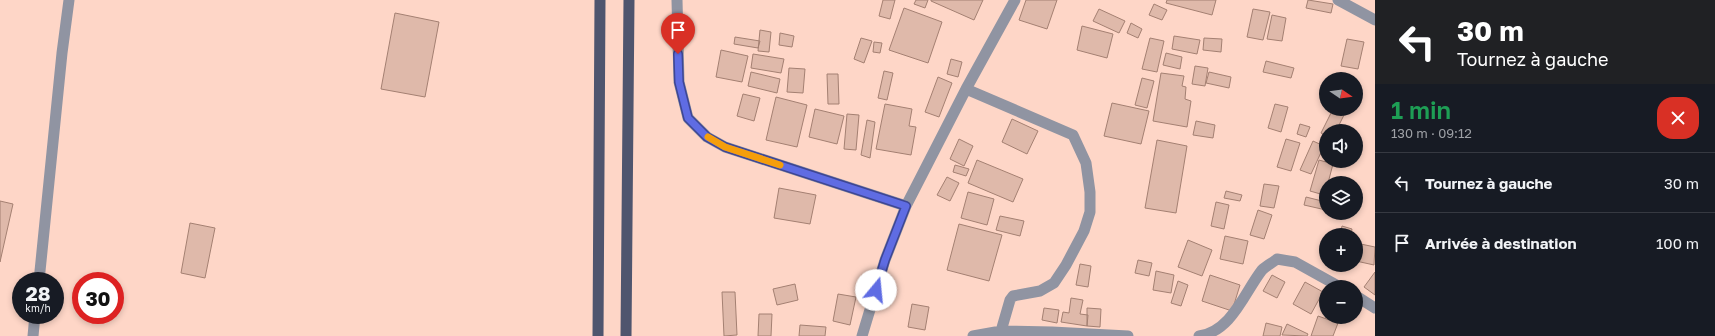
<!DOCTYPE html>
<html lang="fr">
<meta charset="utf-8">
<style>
body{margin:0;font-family:"Golos Text",sans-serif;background:#242831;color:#f1f3f6;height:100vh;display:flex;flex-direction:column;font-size:15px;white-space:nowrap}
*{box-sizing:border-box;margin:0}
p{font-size:13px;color:#9ea1a6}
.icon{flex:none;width:22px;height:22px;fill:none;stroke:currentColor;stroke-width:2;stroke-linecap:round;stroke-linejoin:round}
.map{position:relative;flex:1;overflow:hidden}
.details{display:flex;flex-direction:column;background:#171b24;width:340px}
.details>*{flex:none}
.banner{background:#202124;color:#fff;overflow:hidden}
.needle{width:26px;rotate:103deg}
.fabs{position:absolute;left:1319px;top:72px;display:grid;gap:8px}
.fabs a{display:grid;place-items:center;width:44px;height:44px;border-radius:50%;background:#171b24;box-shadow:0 2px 6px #0003;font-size:20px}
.speed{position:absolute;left:12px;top:272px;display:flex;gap:8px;font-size:20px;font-weight:700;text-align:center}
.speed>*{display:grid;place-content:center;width:52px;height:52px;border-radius:50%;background:#171b24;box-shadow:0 2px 6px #0003;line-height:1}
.speed small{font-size:10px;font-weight:400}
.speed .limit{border:6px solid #d22;background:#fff;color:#111}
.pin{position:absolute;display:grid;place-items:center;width:34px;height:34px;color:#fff;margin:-41px -17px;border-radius:50% 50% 50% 0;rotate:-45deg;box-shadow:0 0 4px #0007}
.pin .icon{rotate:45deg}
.me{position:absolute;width:44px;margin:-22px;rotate:17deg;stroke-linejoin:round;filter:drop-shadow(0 0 3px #0008)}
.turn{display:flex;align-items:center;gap:14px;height:84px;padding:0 16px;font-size:18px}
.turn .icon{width:52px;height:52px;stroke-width:2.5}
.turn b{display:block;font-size:28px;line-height:34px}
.round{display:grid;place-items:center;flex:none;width:42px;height:42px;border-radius:16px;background:#242831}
.headline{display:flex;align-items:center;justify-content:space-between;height:68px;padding:0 16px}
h1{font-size:24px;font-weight:600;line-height:30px;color:#1e9e55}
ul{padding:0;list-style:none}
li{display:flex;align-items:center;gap:12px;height:60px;padding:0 16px;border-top:1px solid #363941}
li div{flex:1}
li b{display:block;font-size:15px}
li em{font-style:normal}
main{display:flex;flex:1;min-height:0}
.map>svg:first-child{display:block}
.building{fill:#dfb9aa;stroke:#a48072}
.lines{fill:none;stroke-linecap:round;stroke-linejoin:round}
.minor{stroke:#9094a2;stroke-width:11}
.primary{stroke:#4f556e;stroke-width:11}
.route-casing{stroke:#3e4694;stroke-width:10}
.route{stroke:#5f6ce3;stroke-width:7}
.slow{stroke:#f59e0b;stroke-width:7}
</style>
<main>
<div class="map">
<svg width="1375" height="336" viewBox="0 0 1375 336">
<rect width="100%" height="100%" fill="#fed6c7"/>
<path class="building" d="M883 0H895L890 19 879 16Z
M916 0H928L925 8 914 4Z
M931 0H983L974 20 931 1Z
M1026 0H1057L1047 29 1019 20Z
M1167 0H1216L1212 15 1166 3Z
M1308 0 1333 4 1331 13 1306 8Z
M1154 4 1167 10 1162 20 1149 15Z
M904 8 942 22 928 63 889 50Z
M1099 9 1125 21 1119 33 1093 21Z
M1253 9 1270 12 1263 40 1247 37Z
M395 13 439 22 425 97 381 89Z
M1272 15 1286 18 1282 41 1267 39Z
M1131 23 1142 29 1138 38 1127 33Z
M1082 26 1113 34 1107 58 1077 50Z
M760 30 771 32 769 52 758 51Z
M780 33 794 36 792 47 779 45Z
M1174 36 1200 40 1197 54 1172 49Z
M735 37 760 41 758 48 734 44Z
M861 38 872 41 864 63 854 59Z
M1150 38 1164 41 1157 72 1142 69Z
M1204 38 1222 39 1221 52 1203 50Z
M1347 39 1364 42 1358 69 1341 66Z
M874 42 882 43 880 53 873 52Z
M721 50 748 56 742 82 716 77Z
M1166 53 1182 57 1180 69 1163 65Z
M753 54 784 59 781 73 751 68Z
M951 59 962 62 958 77 947 74Z
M1266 61 1294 68 1291 78 1263 72Z
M1195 66 1208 68 1205 86 1192 84Z
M789 68 805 69 803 93 787 92Z
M884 71 893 73 887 100 878 98Z
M751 72 780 79 777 93 748 86Z
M1209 72 1231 77 1229 88 1206 83Z
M1161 73 1184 76 1182 86 1186 87 1185 99 1191 101 1187 127 1153 121Z
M827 74H838L839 104H828Z
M938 77 952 83 939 117 925 112Z
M1142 78 1154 81 1147 108 1135 105Z
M743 94 760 98 754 121 737 116Z
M776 97 807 105 797 147 766 140Z
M1112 103 1149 111 1141 144 1104 136Z
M885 104 912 109 909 126 916 127 911 155 876 149Z
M1275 104 1288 107 1281 132 1268 128Z
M815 109 844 116 837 144 809 137Z
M1333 109H1338L1345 113 1336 131H1326V136L1321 133Z
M847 114 859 115 856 150 844 149Z
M1012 119 1038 131 1027 154 1002 142Z
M867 120 875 122 870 158 861 155Z
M1196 121 1215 125 1213 138 1193 135Z
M1300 124 1310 127 1306 137 1297 134Z
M959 139 973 146 964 166 950 159Z
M1286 139 1300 143 1291 171 1277 167Z
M1157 140 1187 146 1176 213 1145 208Z
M1313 141 1324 146 1311 174 1300 170Z
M977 160 1023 179 1013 202 968 183Z
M1319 160 1333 164 1328 183H1326L1324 195 1310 191Z
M955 165 969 169 966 176 953 172Z
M947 177 959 183 950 201 937 195Z
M1264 184 1279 186 1274 208 1260 206Z
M779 188 816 195 810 224 774 218Z
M1226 191 1242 195 1240 201 1224 198Z
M968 192 994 199 987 225 961 218Z
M1306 197 1326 202V210L1304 205Z
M0 201 13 204 0 262Z
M1216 202 1229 205 1224 229 1211 226Z
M1258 210 1272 215 1264 239 1250 235Z
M1000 216 1024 221 1020 236 996 230Z
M190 223 215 228 205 278 181 273Z
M959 224 1002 235 989 281 947 270Z
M1342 226 1352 229 1351 235H1340Z
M1225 236 1248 241 1243 264 1220 259Z
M1188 240 1212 250 1202 276 1178 267Z
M1356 243 1375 247 1374 265 1356 261Z
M1138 260 1152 263 1149 276 1135 273Z
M1080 264 1091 266 1088 287 1076 285Z
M1156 271 1174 275 1171 293 1153 290Z
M1375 272V295L1364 287Z
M1210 275 1240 285 1232 311 1202 301Z
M1272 275 1285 282 1277 298 1263 291Z
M1178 281 1188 285 1181 306 1171 303Z
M1305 282 1323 292 1311 314 1293 304Z
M795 284 798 300 777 305 773 289Z
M722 292H735L737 335 724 336Z
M838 294 856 297 850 325 833 321Z
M1071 298 1083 300 1080 314 1088 315 1087 326 1061 322 1063 312 1069 313Z
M912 304 929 307 925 330 908 327Z
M1044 308 1059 310 1057 323 1042 320Z
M1087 308 1101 309 1100 327 1087 326Z
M759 314H772L771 336H758Z
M1318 316 1338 323 1333 336H1311Z
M1266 323 1282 327 1280 336H1263Z
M1287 324 1308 334 1307 336 1282 335Z
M800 325 826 327 825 336H799Z"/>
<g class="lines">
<path class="minor" d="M677 0 679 82 688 118 707 137 725 147 906 206
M1338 0 1375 20
M966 89 1073 135 1086 163 1090 192V212L1084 231 1066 265 1054 283 1040 291 1013 296 1010 300 1001 331 1002 336
M39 281 62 53 69 0
M1356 296 1375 308
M33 336 35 315
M862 336 885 260 906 206 966 89 1015 0
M973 336 1001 331 1052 332 1128 336
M1199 336C1232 331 1244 293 1262 270 1266 266 1272 263 1277 259L1295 262 1340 287"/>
<path class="primary" d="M598 336 600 0
M626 336 629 0"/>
</g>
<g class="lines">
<defs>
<path id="route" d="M678 54 679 82 688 118 707 137 725 147 906 206 885 260 876 290"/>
</defs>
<use href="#route" class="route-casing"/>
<use href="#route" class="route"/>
<path class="slow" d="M708 137 725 147 780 165"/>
</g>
</svg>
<div class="fabs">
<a><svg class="needle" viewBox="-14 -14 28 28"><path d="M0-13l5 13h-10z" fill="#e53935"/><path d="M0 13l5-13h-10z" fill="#9ea1a6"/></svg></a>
<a><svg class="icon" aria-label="sound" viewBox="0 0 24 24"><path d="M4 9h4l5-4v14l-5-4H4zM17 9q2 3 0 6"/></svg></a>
<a><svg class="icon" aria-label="layers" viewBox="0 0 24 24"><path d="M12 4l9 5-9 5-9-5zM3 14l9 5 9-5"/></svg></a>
<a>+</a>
<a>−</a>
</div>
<div class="speed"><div>28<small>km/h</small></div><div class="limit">30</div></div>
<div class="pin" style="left:678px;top:54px;background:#d93025"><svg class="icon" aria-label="arrive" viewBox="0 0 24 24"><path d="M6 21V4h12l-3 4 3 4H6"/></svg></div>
<svg class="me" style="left:876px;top:290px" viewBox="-20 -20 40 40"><circle r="19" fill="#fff"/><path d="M0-13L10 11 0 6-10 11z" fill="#5f6ce3"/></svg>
</div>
<section class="details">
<div class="banner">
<div class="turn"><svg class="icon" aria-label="left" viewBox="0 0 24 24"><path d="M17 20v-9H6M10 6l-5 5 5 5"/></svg><div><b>30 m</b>Tournez à gauche</div></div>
</div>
<div class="headline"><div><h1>1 min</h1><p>130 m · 09:12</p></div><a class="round" style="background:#d93025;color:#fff"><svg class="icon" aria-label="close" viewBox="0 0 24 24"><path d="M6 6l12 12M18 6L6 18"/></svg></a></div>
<ul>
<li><svg class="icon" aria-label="left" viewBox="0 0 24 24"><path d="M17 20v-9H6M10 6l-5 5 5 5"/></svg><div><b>Tournez à gauche</b></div><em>30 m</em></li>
<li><svg class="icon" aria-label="arrive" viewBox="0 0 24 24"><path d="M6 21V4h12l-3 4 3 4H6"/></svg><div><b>Arrivée à destination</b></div><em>100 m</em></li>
</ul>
</section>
</main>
